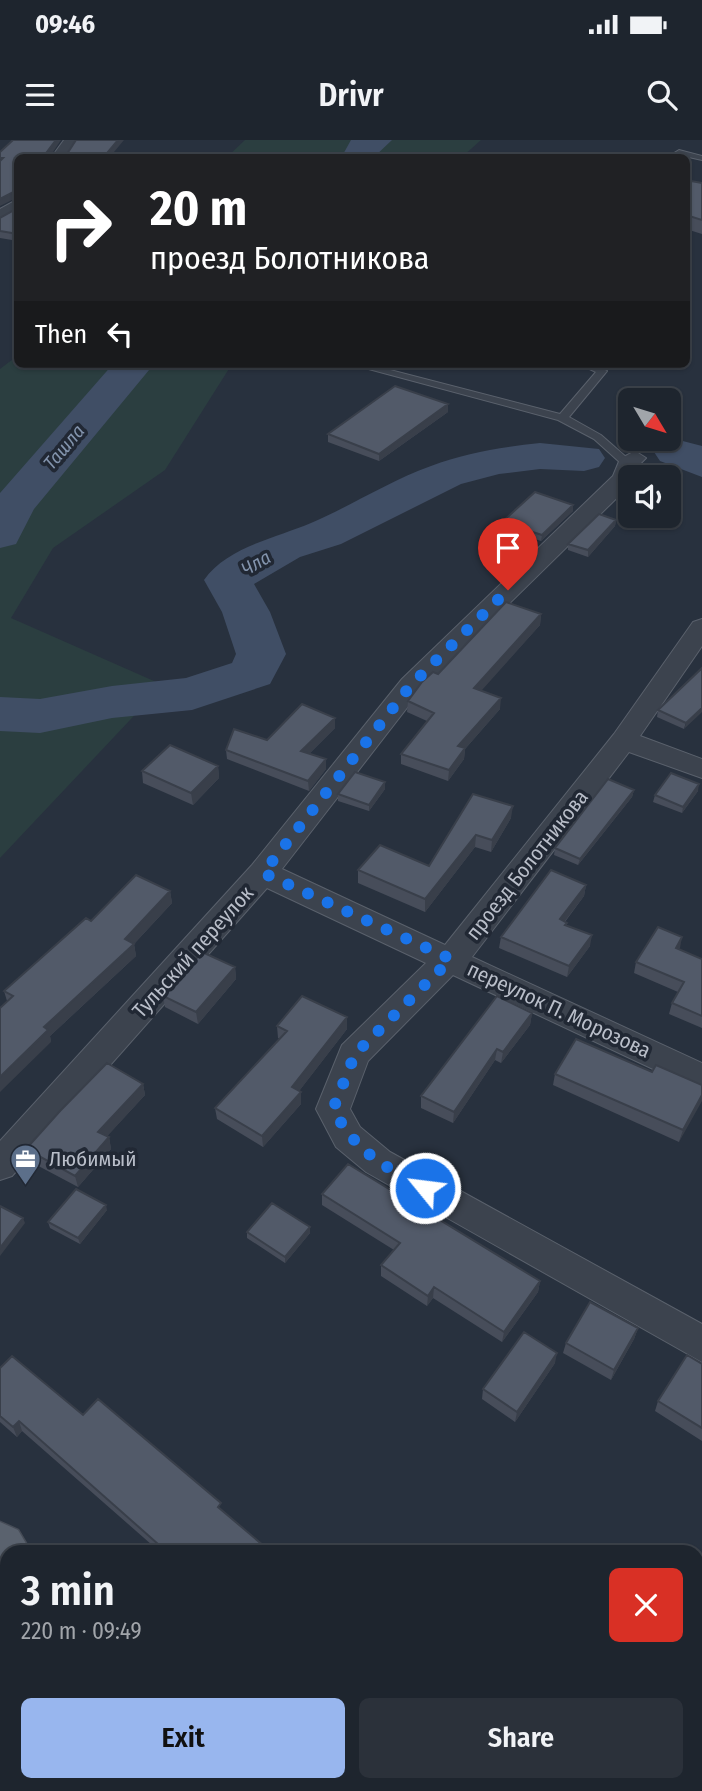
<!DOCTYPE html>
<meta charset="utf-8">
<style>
body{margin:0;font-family:"Fira Sans Condensed",sans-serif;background:#2b313a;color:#f1f3f6;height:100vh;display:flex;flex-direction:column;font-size:26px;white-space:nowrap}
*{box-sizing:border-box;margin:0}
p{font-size:23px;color:#a1a5aa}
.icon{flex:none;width:38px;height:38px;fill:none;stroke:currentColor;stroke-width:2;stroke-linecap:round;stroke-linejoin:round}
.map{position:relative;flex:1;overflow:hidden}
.panel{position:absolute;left:0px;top:1405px;width:704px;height:247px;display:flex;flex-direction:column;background:#1e252e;border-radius:21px 21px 0 0;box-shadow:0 2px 5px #0004,0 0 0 2px #3c424a}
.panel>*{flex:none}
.top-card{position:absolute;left:14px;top:14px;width:676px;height:214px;border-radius:10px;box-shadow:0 2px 5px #0004,0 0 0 2px #3c424a;background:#202124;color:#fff;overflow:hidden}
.needle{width:46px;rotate:128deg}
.controls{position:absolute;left:618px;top:248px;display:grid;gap:14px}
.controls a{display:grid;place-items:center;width:63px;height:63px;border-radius:10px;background:#1e252e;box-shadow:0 2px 5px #0004,0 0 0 2px #3c424a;font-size:35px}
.pin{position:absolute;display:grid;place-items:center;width:60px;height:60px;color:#fff;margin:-72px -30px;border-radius:50% 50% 50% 0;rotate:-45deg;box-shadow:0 0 7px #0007}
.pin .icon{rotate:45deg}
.me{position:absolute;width:77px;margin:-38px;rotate:299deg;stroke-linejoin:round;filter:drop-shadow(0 0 5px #0008)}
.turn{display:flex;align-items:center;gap:24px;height:147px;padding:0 21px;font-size:32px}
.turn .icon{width:91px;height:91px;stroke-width:2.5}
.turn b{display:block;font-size:49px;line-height:60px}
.then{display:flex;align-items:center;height:66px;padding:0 21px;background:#0003;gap:14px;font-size:26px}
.round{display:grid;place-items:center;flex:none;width:74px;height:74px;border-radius:10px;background:#2b313a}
.overview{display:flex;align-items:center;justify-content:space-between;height:119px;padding:0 21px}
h1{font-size:42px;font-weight:600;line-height:52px}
.action{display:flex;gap:14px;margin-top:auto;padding:14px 21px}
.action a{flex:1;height:80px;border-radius:10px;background:#98b6ee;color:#111;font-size:28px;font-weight:600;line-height:80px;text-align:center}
.action a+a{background:#2b313a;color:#f1f3f6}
.status{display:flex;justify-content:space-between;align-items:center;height:49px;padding:0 35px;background:#1e252e;direction:ltr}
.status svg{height:19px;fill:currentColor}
header{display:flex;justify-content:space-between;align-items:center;height:91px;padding:0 21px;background:#1e252e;font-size:32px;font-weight:600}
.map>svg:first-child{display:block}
.green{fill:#2b3e40}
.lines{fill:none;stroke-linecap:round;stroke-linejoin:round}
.river{fill:#404e65;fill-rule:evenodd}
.service-casing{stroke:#5a616c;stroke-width:2}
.minor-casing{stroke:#5a616c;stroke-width:2}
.primary-casing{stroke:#464c57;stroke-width:3}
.service{fill:#3c434e;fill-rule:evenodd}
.minor{fill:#3c434e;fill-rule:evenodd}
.primary{fill:#5a626e;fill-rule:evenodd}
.wall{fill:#474d5a}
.shaded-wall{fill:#393f4a}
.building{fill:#525a69;stroke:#393f4a;stroke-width:2}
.route{stroke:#1a73e8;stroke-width:12;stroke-dasharray:0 21.6}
.labels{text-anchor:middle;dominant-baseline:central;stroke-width:7;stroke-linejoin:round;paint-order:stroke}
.far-water-label{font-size:19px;font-style:italic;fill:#8394ad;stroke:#212834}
.street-label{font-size:21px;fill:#b9bec9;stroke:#212834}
.poi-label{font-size:21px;fill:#b9bec9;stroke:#212834;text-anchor:start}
</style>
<div class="status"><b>09:46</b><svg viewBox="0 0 49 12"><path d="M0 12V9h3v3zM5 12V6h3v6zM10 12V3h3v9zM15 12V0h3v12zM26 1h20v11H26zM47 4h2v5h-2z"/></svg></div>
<header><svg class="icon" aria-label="menu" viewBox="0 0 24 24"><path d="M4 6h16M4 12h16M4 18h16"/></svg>Drivr<svg class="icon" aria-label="search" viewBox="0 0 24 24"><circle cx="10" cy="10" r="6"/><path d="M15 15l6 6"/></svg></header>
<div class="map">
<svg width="702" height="1651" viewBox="0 0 702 1651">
<rect width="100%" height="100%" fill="#28313e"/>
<path class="green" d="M245 0H481L462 17H227Z
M17 216 18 224H232L165 330 53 408 11 478 163 545 0 718V229Z"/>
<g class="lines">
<path class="river" d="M351 0H392L373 18H341Z
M113 224H154L34 369 16 404 0 408V353Z
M675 299 702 306V337L660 321 654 312 660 303Z
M540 303 599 309 605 318 599 327 584 331 540 329 499 334 461 344 341 404 300 417 254 444 270 472 286 514 270 544 192 570 112 578 40 593 0 591V557L40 559 112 546 186 538 232 523 236 514 222 472 204 440C227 407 276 398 311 383 351 366 389 341 431 326 466 313 503 307 540 303Z"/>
<defs>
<path id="service" d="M679 10 702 16V20L680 15 666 18Z
M350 224H367L560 274 596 232 579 224H593L607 231 569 277 601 295 634 324 624 326 594 299 558 280Z"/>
<path id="minor" d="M64 0H80L68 18H51Z
M18 59V72L0 82V69Z
M635 311 646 318 638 326 635 338H630V345L420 551 282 729 445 805 614 594 693 482 702 479V506L640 596 702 619V638L629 612 472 817 702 923V952L453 835 368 921 350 969 360 987 390 1012 702 1184V1222L366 1032 336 1007 316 969 342 905 426 823 267 748 12 1036 0 1040V1001L252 725 402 539 613 336 620 319Z"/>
<path id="primary" d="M0 1382 18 1390 31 1412H7V1443L0 1440Z
M159 1645H219L222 1651H162Z"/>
</defs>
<use href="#service" class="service-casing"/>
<use href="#minor" class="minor-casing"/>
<use href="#primary" class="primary-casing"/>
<use href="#service" class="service"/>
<use href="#minor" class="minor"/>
<use href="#primary" class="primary"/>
</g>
<path class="wall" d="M702 42V94L686 89V45L702 43Z
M18 68V101L0 98V78Z
M448 272 379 321 328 302V294Z
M573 365V371L541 401 502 388V382Z
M616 380 615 386 588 417 568 410V404Z
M541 474 540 485 481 550 500 569 465 609 464 619 448 641 401 624V614L427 581 407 572 408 561 438 534Z
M702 528 684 589 657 577 658 570Z
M335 578V588L309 614 326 619V629L309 651 227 619 226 610 267 600Z
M218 626 219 638 193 665 143 643 142 631Z
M385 649 369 671 338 661V654Z
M634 650 632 657 578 725 554 715 555 708Z
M698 651 682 673 653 662 655 655Z
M473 654 511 678 491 712 475 707 425 772 358 743V730L429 726Z
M586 745 584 756 565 782 567 783 566 786 590 806 567 837 499 808 501 797Z
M170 751 172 763 134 804 136 816 50 896 51 902 7 861 4 851 91 781Z
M679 809 702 819V888L669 874 672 863 678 852 634 833 636 822Z
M235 827 236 839 198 884 165 867 163 856Z
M532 873 530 885 501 923 495 920 453 983 421 968V956Z
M277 886 347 889 299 951 301 952V964L263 1007 217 979 215 968 280 899 278 898Z
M652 932 702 945 679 1002 553 945 555 934Z
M143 944 145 955 107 996 109 997 111 1009 78 1047 29 1021 26 1009Z
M322 1054 540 1141 538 1152 502 1202 433 1158 427 1166 381 1136V1125L394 1110 322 1065Z
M107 1070 80 1104 50 1088 48 1082Z
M247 1092 310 1093 285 1123 247 1098Z
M638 1188 634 1199 611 1240 563 1213 566 1203Z
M555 1223 515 1282 482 1259 483 1249Z
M702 1224V1301L655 1271 658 1261Z
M0 1228 83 1275 222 1370 271 1412H160L22 1291 17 1297 0 1282Z
M296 1645H422L428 1651H302Z"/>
<path class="shaded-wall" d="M56 0H61L49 18 47 12Z
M118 0H124L109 18H103Z
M17 50 18 57 0 66V59Z
M448 264V272L379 321V314Z
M573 365V371L541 401 542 395Z
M616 380 615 386 588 417V410Z
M541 474 540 485 474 559V548Z
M501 558 500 569 465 609 464 619 448 641 449 630 458 606Z
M702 568V572L700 574 684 589 686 583Z
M335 578V588L302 621 301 611Z
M326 619V629L309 651 308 641Z
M218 626 219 638 193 665 191 653Z
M385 642V649L369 671V665Z
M699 644 698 651 682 673 683 667Z
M634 650 632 657 578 725 580 719Z
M513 666 511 678 491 712 492 700Z
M476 695 475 707 425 772V759Z
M586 745 584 756 558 790 560 779Z
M170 751 172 763 133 805 134 804 136 816 50 896 51 902 0 952V937L44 887Z
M592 795 590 806 567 837 569 826Z
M682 797 680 808 673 819 676 808Z
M235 827 236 839 198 884 196 872Z
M532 873 530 885 501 923 503 912Z
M347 877V889L293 959 292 947Z
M497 909 495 920 453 983 454 972Z
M143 944 145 955 101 1003 98 992Z
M301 952V964L263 1007 262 996Z
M702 955V961L679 1002 683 990Z
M109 997 111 1009 78 1047 75 1036Z
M106 1065 107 1070 80 1104 78 1098Z
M23 1078 25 1083 0 1116V1108Z
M310 1087V1093L285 1123V1117Z
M540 1141 538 1152 502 1202 504 1192Z
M434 1147 433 1158 427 1166 428 1156Z
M638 1188 634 1199 611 1240 614 1230Z
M557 1213 555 1223 515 1282 517 1272Z
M19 1281 22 1291 17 1297 13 1287Z
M7 1558V1570L0 1578V1566Z"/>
<path class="building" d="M13 0H56L47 12 67 14 76 0H118L103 18H18V52L17 50 0 59V21L3 18H0V12Z
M691 41 702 43V80L686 75V45Z
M18 68V94L0 91V78Z
M395 246 448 264 379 314 328 294Z
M535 352 573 365 542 395 502 382Z
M599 374 616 380 588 410 568 404Z
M506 462 541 474 474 548 501 558 458 606 465 608 449 630 401 614 434 573 408 561 422 542 433 532 438 534Z
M702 528V568L686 583 658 570Z
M302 564 335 578 301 611 326 619 308 641 226 610 234 589 267 600Z
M170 605 218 626 191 653 142 631Z
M355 632 385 642 369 665 338 654Z
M671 633 699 644 683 667 655 655Z
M608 639 634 650 580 719 555 708Z
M473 654 513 666 492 700 476 695 425 759 358 730 380 705 429 726Z
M551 730 586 745 560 779 567 783 565 785 592 795 569 826 501 797Z
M136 735 170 751 125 799 134 804 44 887 48 890 0 937V868L13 856 4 851 86 778 91 781Z
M658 787 682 797 676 808 702 819V876L672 863 684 842 636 822Z
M202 812 235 827 196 872 163 856Z
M302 856 347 877 292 947 301 952 262 996 215 968 287 891 277 886Z
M497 856 532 873 503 912 497 909 454 972 421 956Z
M576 899 652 932 656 925 702 945V955L683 990 555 934Z
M107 923 143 944 98 992 109 997 75 1036 26 1009 60 971Z
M348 1024 540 1141 504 1192 434 1147 428 1156 381 1125 400 1103 322 1054Z
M76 1049 106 1065 78 1098 48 1082Z
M272 1063 310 1087 285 1117 247 1092Z
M0 1066 23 1078 0 1108Z
M590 1162 638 1188 614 1230 566 1203Z
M524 1192 557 1213 517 1272 483 1249Z
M687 1215 702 1224V1288L658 1261Z
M12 1216 83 1275 98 1259 221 1363 218 1367 271 1412H167L19 1281 13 1287 0 1276V1228Z
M0 1520 7 1527V1558L0 1566Z
M302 1645H422L428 1651H308Z"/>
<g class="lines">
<path class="route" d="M425 1048C382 1025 357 1013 333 969L355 914 451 819 263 733 411 545 508 450"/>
</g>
<defs>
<symbol id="office-pin" viewBox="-11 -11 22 30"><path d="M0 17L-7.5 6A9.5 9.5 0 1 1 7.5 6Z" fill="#5c6f8a" stroke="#212834"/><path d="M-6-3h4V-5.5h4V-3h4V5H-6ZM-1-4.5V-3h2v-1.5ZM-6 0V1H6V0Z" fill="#fff"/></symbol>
</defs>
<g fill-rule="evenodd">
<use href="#office-pin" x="8" y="1002" width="35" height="47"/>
</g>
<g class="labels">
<g class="far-water-label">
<text transform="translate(64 307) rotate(-50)">Ташла</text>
<text transform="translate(256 423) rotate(-30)">Чла</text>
</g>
<g class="street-label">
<text transform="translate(527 725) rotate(-52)">проезд Болотникова</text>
<text transform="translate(193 812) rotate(-48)">Тульский переулок</text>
<text transform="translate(559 870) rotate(25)">переулок П. Морозова</text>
</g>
<g class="poi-label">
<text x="49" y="1019">Любимый</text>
</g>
</g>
</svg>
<div class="controls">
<a><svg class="needle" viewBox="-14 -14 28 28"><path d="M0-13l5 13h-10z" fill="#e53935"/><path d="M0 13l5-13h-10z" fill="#a1a5aa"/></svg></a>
<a><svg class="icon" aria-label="sound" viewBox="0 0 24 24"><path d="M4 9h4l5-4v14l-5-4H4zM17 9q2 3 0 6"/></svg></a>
</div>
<div class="pin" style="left:508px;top:450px;background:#d93025"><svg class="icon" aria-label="arrive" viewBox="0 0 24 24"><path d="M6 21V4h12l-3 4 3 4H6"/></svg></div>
<svg class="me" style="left:425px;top:1048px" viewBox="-20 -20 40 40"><circle r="17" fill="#1a73e8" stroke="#fff" stroke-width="3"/><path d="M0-11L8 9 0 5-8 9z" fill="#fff"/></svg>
<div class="top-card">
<div class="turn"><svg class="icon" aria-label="right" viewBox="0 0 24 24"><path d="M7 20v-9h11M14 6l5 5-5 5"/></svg><div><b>20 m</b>проезд Болотникова</div></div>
<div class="then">Then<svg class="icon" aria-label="left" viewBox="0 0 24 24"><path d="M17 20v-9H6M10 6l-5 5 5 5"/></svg></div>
</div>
<section class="panel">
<div class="overview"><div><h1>3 min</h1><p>220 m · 09:49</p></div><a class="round" style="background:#d93025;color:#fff"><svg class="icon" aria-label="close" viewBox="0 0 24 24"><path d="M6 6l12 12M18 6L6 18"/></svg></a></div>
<div class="action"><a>Exit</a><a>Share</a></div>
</section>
</div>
